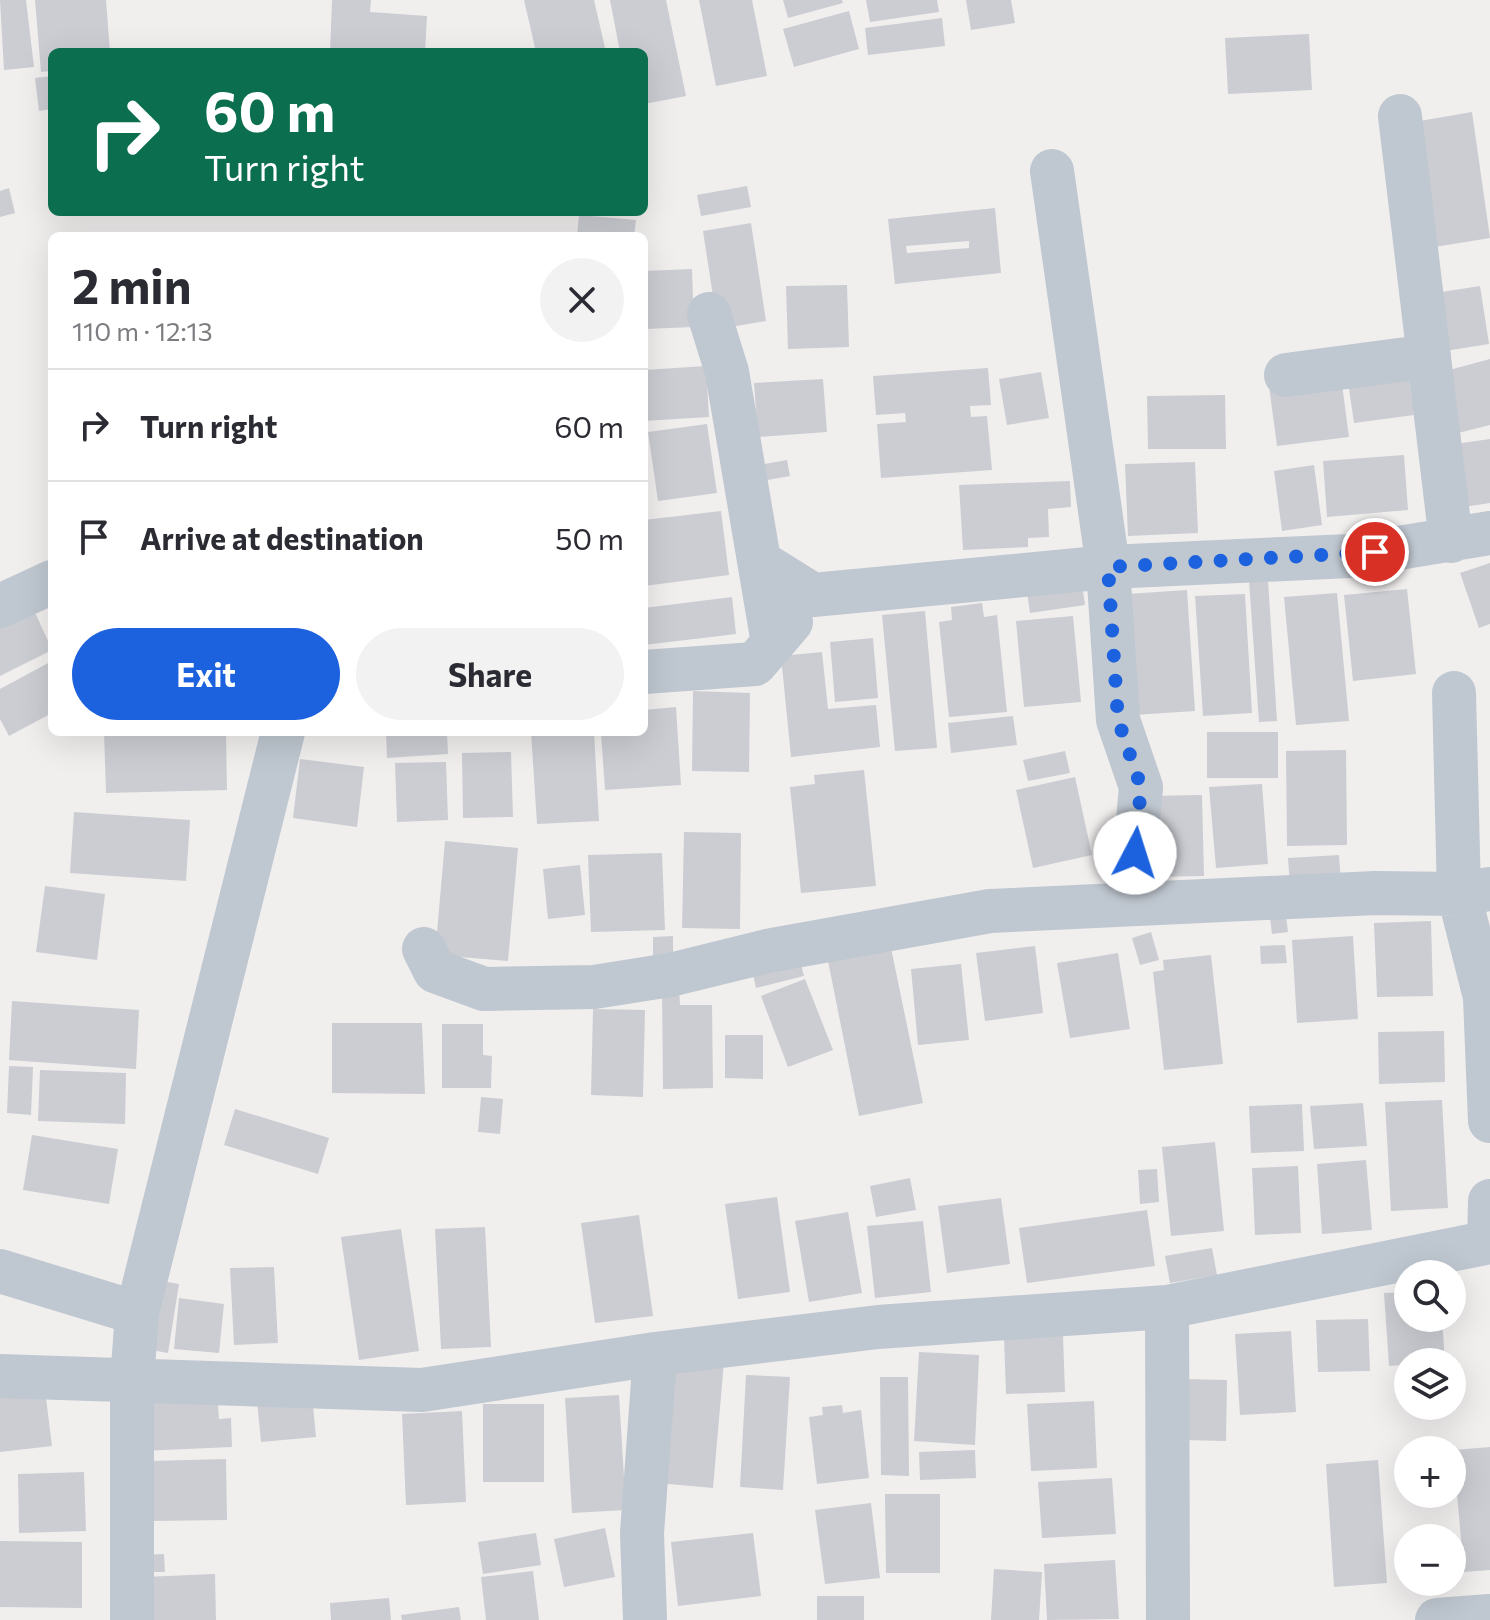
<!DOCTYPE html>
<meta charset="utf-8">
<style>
body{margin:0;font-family:Commissioner,sans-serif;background:#f2f2f3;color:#2b2b33;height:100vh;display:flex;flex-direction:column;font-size:30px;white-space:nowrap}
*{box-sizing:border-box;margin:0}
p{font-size:26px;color:#7c7c81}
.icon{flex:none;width:44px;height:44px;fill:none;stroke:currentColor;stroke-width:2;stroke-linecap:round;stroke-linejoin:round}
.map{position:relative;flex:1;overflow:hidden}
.drawer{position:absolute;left:48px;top:232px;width:600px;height:504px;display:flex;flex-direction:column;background:#fff;border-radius:12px;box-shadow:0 8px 32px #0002}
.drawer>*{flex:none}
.banner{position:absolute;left:48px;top:48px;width:600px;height:168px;border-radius:12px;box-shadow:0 8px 32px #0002;background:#0b6e4f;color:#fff;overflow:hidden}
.tools{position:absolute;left:1394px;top:1260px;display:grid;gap:16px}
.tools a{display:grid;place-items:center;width:72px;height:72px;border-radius:50%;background:#fff;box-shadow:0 8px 32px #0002;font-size:40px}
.pin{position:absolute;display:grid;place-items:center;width:68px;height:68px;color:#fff;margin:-34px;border:4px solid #fff;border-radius:50%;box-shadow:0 2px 8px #0007}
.me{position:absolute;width:88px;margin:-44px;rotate:5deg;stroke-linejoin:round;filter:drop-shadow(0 0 6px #0008)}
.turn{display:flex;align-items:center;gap:28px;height:168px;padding:0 24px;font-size:36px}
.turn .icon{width:104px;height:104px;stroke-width:2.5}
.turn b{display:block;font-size:56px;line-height:68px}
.round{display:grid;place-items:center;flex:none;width:84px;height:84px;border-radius:42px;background:#f2f2f3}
.head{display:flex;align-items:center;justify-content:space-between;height:136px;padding:0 24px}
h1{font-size:48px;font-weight:700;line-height:60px}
.cta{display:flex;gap:16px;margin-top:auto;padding:16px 24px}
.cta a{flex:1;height:92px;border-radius:48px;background:#1c61dd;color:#fff;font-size:32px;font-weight:700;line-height:92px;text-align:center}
.cta a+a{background:#f2f2f3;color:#2b2b33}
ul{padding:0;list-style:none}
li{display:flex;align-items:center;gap:24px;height:112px;padding:0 24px;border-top:2px solid #e1e1e2}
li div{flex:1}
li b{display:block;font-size:30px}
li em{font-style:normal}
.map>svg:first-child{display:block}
.building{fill:#cbcdd3;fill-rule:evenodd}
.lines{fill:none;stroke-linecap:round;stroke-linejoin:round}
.minor{stroke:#bfc7d0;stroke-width:44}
.route{stroke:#1c61dd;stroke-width:14;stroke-dasharray:0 25.2}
</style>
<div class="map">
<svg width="1490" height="1620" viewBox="0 0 1490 1620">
<rect width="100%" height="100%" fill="#f1eeee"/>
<path class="building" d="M0 0H26L34 67 4 70Z
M35 0H106L110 52H52V71L41 72Z
M332 0H371L370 12 427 16 425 52H330Z
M524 0H594L606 52H536Z
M610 0H666L686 96 644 104V52H620Z
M699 0H752L767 76 716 86Z
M783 0H842L843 3 788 18Z
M866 0H937L939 12 870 22Z
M966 0H1011L1015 23 971 30Z
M849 11 859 49 794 67 783 29Z
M942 18 945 46 868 55 865 28Z
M1309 34 1312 90 1228 94 1225 38Z
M52 76V109L39 111 35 78Z
M1472 112 1490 238 1435 247 1414 122Z
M747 186 751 207 701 216 697 195Z
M9 188 15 213 0 217V191Z
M995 208 1001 273 895 284 888 219ZM969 241V248L907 253 906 246Z
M579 215 636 220 634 236H577Z
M751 223 766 321 718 329 703 231Z
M692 269 694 327 645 329 644 271Z
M847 285 849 347 788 349 786 286Z
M1480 286 1489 344 1439 352 1429 294Z
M1490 359V425L1454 434 1438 373Z
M706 366 709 417 644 421V370Z
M1408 367 1414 415 1354 423 1347 375Z
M988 368 991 405 970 406 971 417 987 416 992 470 881 478 877 424 906 422 905 413 876 415 873 376Z
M1041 372 1049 418 1007 425 999 379Z
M1341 377 1349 437 1277 446 1269 386Z
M823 379 827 432 758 437 754 383Z
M1225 395 1226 449H1148L1147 396Z
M707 424 717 493 658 501 648 432Z
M1490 439V503L1457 508 1448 445Z
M1404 455 1408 510 1327 517 1323 461Z
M787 460 790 476 757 482 753 466Z
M1195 462 1198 533 1128 536 1125 464Z
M1314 465 1322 525 1282 531 1274 471Z
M1070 481 1071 507 1048 509 1049 537 1028 538V547L963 550 959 485Z
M721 511 729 575 644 586V520Z
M1490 563V624L1479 628 1460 573Z
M1268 580 1277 721 1259 722 1249 581Z
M1082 584 1085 605 1030 613 1027 592Z
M1407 589 1416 674 1353 681 1344 595Z
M1187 590 1195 711 1134 715 1127 594Z
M1337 593 1349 721 1296 725 1284 597Z
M1245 594 1252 713 1203 716 1195 596Z
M732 597 736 634 644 645V608Z
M982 603 984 617 997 615 1007 712 949 717 939 622 952 620 951 607Z
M33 608 52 650 0 676V624Z
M925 611 937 748 895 751 882 615Z
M1073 616 1081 702 1024 707 1016 621Z
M873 638 878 698 835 702 830 642Z
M822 652 828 709 876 705 880 747 791 757 781 656Z
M52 661V713L9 736 0 719V689Z
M693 691 750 693 749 772 692 771Z
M676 707 681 785 605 790 601 734 644 732V710Z
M1013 716 1017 745 951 753 948 723Z
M104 732H226L227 790 106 793Z
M386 732H447L448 754 387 758Z
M531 732H594L599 821 537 824Z
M1207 732H1278V778H1207Z
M1346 750 1347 845 1287 846 1286 751Z
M1065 751 1070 773 1028 781 1023 760Z
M511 752 513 817 463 818 462 753Z
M300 759 364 767 357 827 293 818Z
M446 762 448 820 397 822 395 763Z
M864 770 876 886 801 893 790 787 815 784 814 775Z
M1075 777 1092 855 1033 868 1016 790Z
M1262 784 1268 864 1216 868 1209 787Z
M1202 795 1204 876 1147 877 1146 796Z
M74 812 190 820 186 881 70 873Z
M684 832 741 833 740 929 682 928Z
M445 841 518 848 508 961 435 955Z
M662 853 665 930 591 932 588 855Z
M1339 855 1341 883 1290 887 1288 858Z
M580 865 585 915 548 919 543 869Z
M45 886 105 894 97 960 36 952Z
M1286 916 1288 932 1272 934 1270 918Z
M1431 921 1433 996 1377 997 1374 923Z
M1151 932 1159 960 1140 965 1132 938Z
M673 936V963H653V937Z
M1353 936 1358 1019 1297 1023 1292 940Z
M890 943 923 1103 859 1116 827 956Z
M1285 945 1287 963 1261 964 1260 946Z
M1035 946 1043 1013 985 1021 976 953Z
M798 953 804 976 756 988 751 965Z
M1118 953 1130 1029 1070 1038 1057 963Z
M1211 955 1223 1064 1164 1070 1153 972 1164 970 1163 960Z
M961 964 969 1040 918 1045 911 969Z
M805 979 833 1050 788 1067 761 996Z
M662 986H679L680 1005H712L713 1088 663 1089Z
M12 1001 139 1010 136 1069 9 1060Z
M593 1009 645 1010 643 1097 591 1095Z
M332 1023H422L425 1094 332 1093Z
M442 1024H483V1055L492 1056 491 1088H442Z
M1444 1031 1445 1082 1379 1084 1378 1032Z
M725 1035H763V1079L725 1078Z
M9 1066 33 1067 31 1115 7 1113Z
M40 1070 126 1073 125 1124 38 1121Z
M481 1097 503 1099 500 1134 478 1132Z
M1442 1100 1448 1208 1391 1211 1385 1102Z
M1363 1103 1367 1146 1314 1149 1310 1106Z
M1302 1104 1304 1151 1251 1153 1249 1106Z
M235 1109 329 1138 318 1174 224 1145Z
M32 1135 118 1149 109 1204 23 1190Z
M1215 1142 1224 1231 1171 1236 1162 1147Z
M1366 1160 1372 1230 1322 1234 1317 1164Z
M1298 1166 1301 1233 1255 1235 1252 1168Z
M1157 1169 1159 1202 1140 1204 1138 1170Z
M910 1178 916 1210 876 1217 870 1186Z
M777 1197 790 1292 738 1299 725 1204Z
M1001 1198 1010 1264 947 1273 938 1206Z
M1147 1210 1155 1266 1027 1283 1019 1228Z
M848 1212 862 1293 809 1302 795 1221Z
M639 1215 653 1316 595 1323 581 1223Z
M923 1221 931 1292 875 1298 867 1226Z
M485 1227 491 1347 441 1349 435 1229Z
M401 1229 419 1351 359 1360 341 1237Z
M1212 1248 1217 1275 1170 1283 1165 1256Z
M274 1267 278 1343 234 1345 230 1268Z
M150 1279 179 1284 168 1353 140 1348Z
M1408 1292V1318H1442L1445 1362 1389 1366 1384 1293Z
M179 1298 224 1304 219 1353 174 1349Z
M1368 1319 1370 1371 1318 1372 1316 1320Z
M1291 1331 1296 1412 1240 1415 1235 1334Z
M1063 1336 1065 1392 1006 1394 1004 1338Z
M919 1352 979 1355 975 1445 914 1441Z
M669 1357 724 1362 713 1488 657 1483Z
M746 1375 790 1377 783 1490 740 1487Z
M880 1377H908L909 1476 881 1475Z
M1183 1379 1227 1380 1226 1441 1182 1440Z
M45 1390 52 1446 0 1452V1396Z
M217 1391 219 1419 231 1418 232 1447 141 1451 138 1393Z
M312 1395 316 1437 261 1442 257 1400Z
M619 1395 626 1510 572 1513 565 1398Z
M1094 1401 1097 1468 1031 1471 1027 1404Z
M483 1404H544V1482H483Z
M842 1405 843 1413 861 1410 869 1478 817 1484 809 1417 823 1415 822 1407Z
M462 1411 466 1502 406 1505 402 1414Z
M1490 1447V1570L1464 1572 1453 1450Z
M975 1450 976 1478 920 1480 919 1452Z
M226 1459 227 1520 151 1521 150 1461Z
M1378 1460 1387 1583 1334 1587 1326 1464Z
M84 1472 86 1531 19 1533 18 1474Z
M1112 1478 1116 1534 1042 1538 1038 1482Z
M885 1494H940V1573H886Z
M871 1503 880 1578 825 1584 815 1510Z
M605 1528 615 1577 564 1587 554 1539Z
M536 1533 541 1565 483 1574 478 1542Z
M753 1533 761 1596 678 1606 671 1542Z
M0 1541 82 1542V1608L0 1607Z
M164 1554 165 1572H142V1555Z
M1115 1560 1119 1619 1047 1620 1044 1564Z
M994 1569 1042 1572 1039 1620H991Z
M533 1571 539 1620H486L481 1577Z
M215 1574 216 1620H142L143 1577Z
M817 1596H864V1620H817Z
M389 1598 391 1620H331L330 1603Z
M459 1607 461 1620H402L401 1615Z"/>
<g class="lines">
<path class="minor" d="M1400 116 1451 541
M1052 171 1108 567 1118 720 1141 787 1135 853 1140 903
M709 314 727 372 773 643
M1286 375 1429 356
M760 562 813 595 1108 567 1350 556 1490 533
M0 606 52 582
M644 672 755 664 791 622
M1454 693 1459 894 1485 997 1490 1121
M424 949 435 971 484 989 594 987 670 975 767 951 990 911 1375 893 1459 894 1490 889
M1489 1242 1490 1201
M0 1271 137 1313
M1167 1307 1168 1620
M0 1376 422 1390 655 1354 878 1327 1167 1307 1490 1242
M132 1620V1381L137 1313 283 732
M645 1620 642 1533 655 1354
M1437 1620 1490 1616"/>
</g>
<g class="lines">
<path class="route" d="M1135 853 1141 787 1118 720 1108 567 1375 552"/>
</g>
</svg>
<div class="tools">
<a><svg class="icon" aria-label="search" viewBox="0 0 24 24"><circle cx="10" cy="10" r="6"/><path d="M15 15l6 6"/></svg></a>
<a><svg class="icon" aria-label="layers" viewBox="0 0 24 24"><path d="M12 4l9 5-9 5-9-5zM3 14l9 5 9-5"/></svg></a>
<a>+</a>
<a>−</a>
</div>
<div class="pin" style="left:1375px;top:552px;background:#d93025"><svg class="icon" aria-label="arrive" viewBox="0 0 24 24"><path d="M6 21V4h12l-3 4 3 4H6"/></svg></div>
<svg class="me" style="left:1135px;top:853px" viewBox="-20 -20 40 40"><circle r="19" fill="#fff"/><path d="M0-13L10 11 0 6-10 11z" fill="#1c61dd"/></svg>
<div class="banner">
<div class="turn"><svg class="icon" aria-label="right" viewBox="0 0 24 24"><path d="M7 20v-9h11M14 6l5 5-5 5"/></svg><div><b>60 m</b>Turn right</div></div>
</div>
<section class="drawer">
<div class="head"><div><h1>2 min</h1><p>110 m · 12:13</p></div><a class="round"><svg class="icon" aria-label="close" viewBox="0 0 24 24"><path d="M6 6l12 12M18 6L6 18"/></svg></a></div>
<ul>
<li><svg class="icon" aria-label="right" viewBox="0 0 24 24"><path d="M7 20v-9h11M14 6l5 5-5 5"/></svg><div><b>Turn right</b></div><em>60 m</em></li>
<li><svg class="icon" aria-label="arrive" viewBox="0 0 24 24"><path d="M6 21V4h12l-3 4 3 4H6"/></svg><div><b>Arrive at destination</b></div><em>50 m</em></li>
</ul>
<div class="cta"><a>Exit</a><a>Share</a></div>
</section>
</div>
